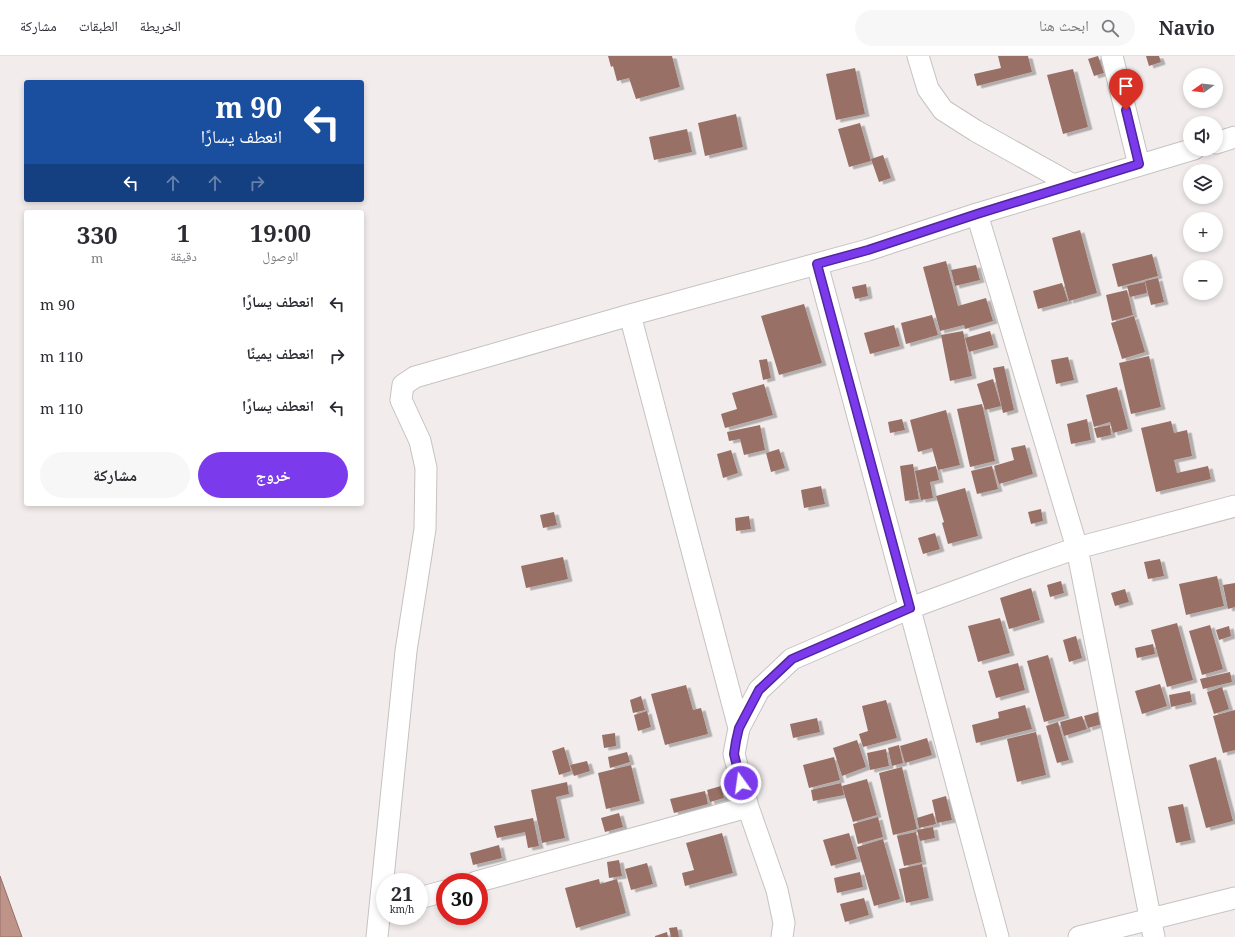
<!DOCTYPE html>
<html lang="ar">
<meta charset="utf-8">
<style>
body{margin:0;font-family:"Noto Serif","Noto Naskh Arabic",serif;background:#f7f7f7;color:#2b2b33;direction:rtl;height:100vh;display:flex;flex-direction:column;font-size:15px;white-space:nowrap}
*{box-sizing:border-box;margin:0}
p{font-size:13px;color:#7c7c81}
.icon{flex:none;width:22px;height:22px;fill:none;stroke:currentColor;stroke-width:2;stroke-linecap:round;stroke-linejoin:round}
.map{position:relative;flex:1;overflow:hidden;direction:ltr}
.details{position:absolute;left:24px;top:154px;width:340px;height:296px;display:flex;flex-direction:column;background:#fff;border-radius:4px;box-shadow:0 2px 6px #0003;direction:rtl}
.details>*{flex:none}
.guide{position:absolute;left:24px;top:24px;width:340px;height:122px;border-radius:4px;box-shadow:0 2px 6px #0003;direction:rtl;background:#1a4fa0;color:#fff;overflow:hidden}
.needle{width:26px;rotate:256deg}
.buttons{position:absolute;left:1183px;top:12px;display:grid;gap:8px}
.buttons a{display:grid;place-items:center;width:40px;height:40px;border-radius:50%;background:#fff;box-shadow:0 2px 6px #0003;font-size:20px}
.speed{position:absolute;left:376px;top:817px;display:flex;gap:8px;font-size:20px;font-weight:700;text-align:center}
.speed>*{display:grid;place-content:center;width:52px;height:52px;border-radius:50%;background:#fff;box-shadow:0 2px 6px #0003;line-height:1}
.speed small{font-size:10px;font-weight:400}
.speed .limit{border:6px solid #d22;background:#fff;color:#111}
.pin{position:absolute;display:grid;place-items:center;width:34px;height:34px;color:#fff;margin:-41px -17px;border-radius:50% 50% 50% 0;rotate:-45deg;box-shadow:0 0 4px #0007}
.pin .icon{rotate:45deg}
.me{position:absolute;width:44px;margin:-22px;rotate:346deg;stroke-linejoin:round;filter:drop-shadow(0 0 3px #0008)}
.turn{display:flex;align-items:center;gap:14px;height:84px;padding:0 16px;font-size:18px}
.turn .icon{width:52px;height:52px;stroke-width:2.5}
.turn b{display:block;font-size:28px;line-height:34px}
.lanes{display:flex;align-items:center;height:38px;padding:0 16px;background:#0003;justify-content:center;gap:20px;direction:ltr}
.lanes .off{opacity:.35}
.eta{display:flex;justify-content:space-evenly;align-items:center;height:68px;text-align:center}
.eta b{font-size:24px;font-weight:700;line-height:28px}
.action{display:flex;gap:8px;margin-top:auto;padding:8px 16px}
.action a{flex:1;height:46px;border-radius:24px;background:#7c3aed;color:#fff;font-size:16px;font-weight:700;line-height:46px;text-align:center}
.action a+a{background:#f7f7f7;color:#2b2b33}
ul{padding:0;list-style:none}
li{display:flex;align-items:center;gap:12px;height:52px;padding:0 16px}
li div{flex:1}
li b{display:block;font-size:15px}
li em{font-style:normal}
header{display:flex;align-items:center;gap:24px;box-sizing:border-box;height:56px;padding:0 20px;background:#fff;border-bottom:1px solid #e1e1e2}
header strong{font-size:19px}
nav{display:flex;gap:22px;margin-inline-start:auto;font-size:14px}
.search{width:280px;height:36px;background:#f7f7f7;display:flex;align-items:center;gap:10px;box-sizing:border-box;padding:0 14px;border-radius:22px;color:#7c7c81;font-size:15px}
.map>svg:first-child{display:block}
.water{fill:#c09389;stroke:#8f7068}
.building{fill:#996f66;filter:url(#shadow)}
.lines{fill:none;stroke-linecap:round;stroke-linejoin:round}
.minor-casing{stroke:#c6c2c1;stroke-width:23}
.minor{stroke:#fff;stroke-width:21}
.route-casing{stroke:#51269a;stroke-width:10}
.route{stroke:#7c3aed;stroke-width:7}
</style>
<header>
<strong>Navio</strong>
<div class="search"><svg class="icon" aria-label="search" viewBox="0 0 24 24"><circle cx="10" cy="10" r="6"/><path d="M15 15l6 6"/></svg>ابحث هنا</div>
<nav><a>الخريطة</a><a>الطبقات</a><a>مشاركة</a></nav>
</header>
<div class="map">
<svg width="1235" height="881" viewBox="0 0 1235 881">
<defs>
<filter id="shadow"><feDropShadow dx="4.5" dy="2.5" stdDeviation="0" flood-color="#0004"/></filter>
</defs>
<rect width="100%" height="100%" fill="#f2edec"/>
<path class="water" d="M0 820 22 881H0Z"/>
<path class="building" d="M608 0H672L680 31 636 43 629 22 617 25 613 10 611 11Z
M998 0H1028L1032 16 977 30 974 18 1001 12Z
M1098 0 1104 17 1094 20 1088 3Z
M1146 0H1159L1161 6 1149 10Z
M855 12 865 58 836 64 826 18Z
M1073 13 1088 71 1063 78 1047 19Z
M736 58 743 91 705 100 698 67Z
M860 67 871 105 849 111 838 73Z
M687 73 692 96 654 104 649 81Z
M883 99 891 122 879 126 871 103Z
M1080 174 1097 237 1069 245 1052 182Z
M1152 198 1158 220 1118 231 1112 208Z
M946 205 958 250 986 242 993 265 965 273 964 269 940 275 923 211Z
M976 209 980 224 955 230 951 214Z
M1158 222 1164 246 1151 249 1145 225Z
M1145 226 1147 237 1130 241 1127 230Z
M1062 227 1068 245 1038 253 1033 235Z
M866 228 868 240 855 243 852 231Z
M1127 234 1133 259 1112 265 1106 239Z
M804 248 822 307 779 319 761 260Z
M932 259 938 279 906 288 901 267Z
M1134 260 1145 296 1122 303 1111 267Z
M894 269 900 290 870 298 864 277Z
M963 275 972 320 950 325 941 279Z
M990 275 994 289 969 296 965 282Z
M1149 300 1161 351 1131 358 1119 307Z
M1068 301 1074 324 1056 328 1051 304Z
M767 303 771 322 763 324 759 304Z
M1004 310 1014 354 1003 357 993 312Z
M993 323 1001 350 985 354 977 328Z
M764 328 773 359 725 372 721 358 737 353 732 337Z
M1117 331 1128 373 1113 377 1110 366 1094 371 1086 339Z
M982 348 995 405 970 411 957 353Z
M946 354 960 409 938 414 932 392 918 396 910 364Z
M902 363 905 374 890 377 888 366Z
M1087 363 1091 384 1071 388 1067 368Z
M1171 365 1174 377 1187 374 1192 400 1174 404 1177 417 1208 410 1211 423 1156 436 1141 372Z
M760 369 765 394 744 399 740 383 729 385 727 376Z
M1110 369 1111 379 1097 382 1094 372Z
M1025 389 1033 418 999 428 994 410 1014 404 1011 392Z
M779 393 785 412 771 416 766 397Z
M731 394 738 417 723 422 717 398Z
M913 408 919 443 905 445 900 410Z
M936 410 939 424 930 426 933 442 921 444 915 415Z
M992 410 998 433 977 438 971 415Z
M821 430 825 448 804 452 801 434Z
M965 432 978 480 948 488 942 467 944 466 936 440Z
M1041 453 1043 465 1031 468 1028 456Z
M554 456 557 469 543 472 540 459Z
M749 460 751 473 736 475 735 462Z
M935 477 940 493 923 498 918 482Z
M563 501 568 523 526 532 521 510Z
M1160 503 1164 520 1148 523 1144 506Z
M1217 520 1224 550 1186 559 1179 528Z
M1061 525 1064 537 1050 541 1047 529Z
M1235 527V551L1228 553 1223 529Z
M1031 532 1040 564 1009 573 1000 542Z
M1125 533 1129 546 1115 550 1111 537Z
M1000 562 1010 597 978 606 968 570Z
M1177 567 1193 624 1167 631 1151 574Z
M1210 569 1223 613 1202 619 1189 575Z
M1229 570 1231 580 1219 584 1216 574Z
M1076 580 1082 602 1069 606 1063 584Z
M1153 588 1155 598 1137 602 1135 592Z
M1048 599 1065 660 1044 666 1027 605Z
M1018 607 1025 634 996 642 988 615Z
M1230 616 1232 626 1203 633 1200 623Z
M1160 628 1167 650 1142 658 1135 635Z
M686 629 693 654 701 652 708 678 665 689 651 638Z
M1222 631 1229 653 1214 658 1207 636Z
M1190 635 1192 646 1171 651 1169 639Z
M641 640 645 654 633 657 630 644Z
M886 644 897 682 863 691 859 678 868 675 862 650Z
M1025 649 1032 673 976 687 972 669 999 662 998 656Z
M1235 654V694L1223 697 1213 660Z
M647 655 651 671 638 675 634 659Z
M1098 656 1102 668 1088 672 1084 660Z
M1082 660 1087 673 1064 680 1060 666Z
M817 662 820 676 793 682 790 668Z
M1058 666 1069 704 1057 707 1046 670Z
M1036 676 1046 719 1017 726 1007 683Z
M615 677 616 690 604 692 602 679Z
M927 682 932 699 905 707 900 690Z
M857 684 866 711 842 720 833 692Z
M899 689 903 707 892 710 888 692Z
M564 691 571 715 559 719 552 695Z
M886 693 889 710 870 714 867 697Z
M627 696 630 706 610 712 608 701Z
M834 701 840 724 809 732 803 709Z
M1216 701 1233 765 1206 772 1189 709Z
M587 705 590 715 574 720 570 709Z
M631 709 640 745 606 753 598 717Z
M902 711 917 773 893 779 879 717Z
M867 723 877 759 853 766 842 730Z
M567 726 569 738 556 741 565 782 542 787 531 734Z
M841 727 844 739 813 745 811 734Z
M721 730 724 742 710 746 707 734Z
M705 735 708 748 674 757 670 743Z
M946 740 952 764 937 767 932 744Z
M1183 748 1191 784 1176 787 1168 751Z
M619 757 623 771 605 776 601 762Z
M933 757 936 768 919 772 917 762Z
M878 761 883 781 858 788 853 768Z
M533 762 539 790 528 792 525 776 497 782 494 770Z
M933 771 935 782 920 785 917 774Z
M916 776 922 806 904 810 897 780Z
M722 777 733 817 685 830 682 817 694 814 686 787Z
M849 777 857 803 831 810 823 784Z
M883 783 900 843 874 850 857 791Z
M499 789 502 802 473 809 470 797Z
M619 804 622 820 609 822 607 806Z
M647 807 653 828 631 834 625 813Z
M922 808 929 842 906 847 899 813Z
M860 816 863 831 837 837 834 822Z
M599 823 600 828 617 823 626 857 576 872 565 832Z
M864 842 869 859 845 866 840 848Z
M677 871 679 881H671L669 872Z
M667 876 668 881H655V880Z"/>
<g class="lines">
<defs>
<path id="minor" d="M918 0 928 33 943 54 976 75 1073 129
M1112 0 1139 109
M1216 87 1235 81
M977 158 1077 492 1154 881
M817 208 998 881
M630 259 739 672
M476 826 748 751
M419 842 445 835
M377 881 406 595 425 473 426 412 420 385 401 344 403 329 415 321 630 259 868 194 977 158 1194 93
M782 881 784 867 777 834 748 751 734 698 739 672 759 634 792 603 910 552 1016 513 1077 492 1235 450
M1079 881 1235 842"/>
</defs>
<use href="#minor" class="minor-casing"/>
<use href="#minor" class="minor"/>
</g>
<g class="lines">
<defs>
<path id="route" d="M741 727 734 698 736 685 739 672 759 634 792 603 910 552 817 208 868 194 977 158 1139 108 1126 54"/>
</defs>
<use href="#route" class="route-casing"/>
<use href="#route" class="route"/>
</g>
</svg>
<div class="buttons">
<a><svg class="needle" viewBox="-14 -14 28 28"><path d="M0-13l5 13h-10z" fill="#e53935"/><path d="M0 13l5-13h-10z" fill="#7c7c81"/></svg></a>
<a><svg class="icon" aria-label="sound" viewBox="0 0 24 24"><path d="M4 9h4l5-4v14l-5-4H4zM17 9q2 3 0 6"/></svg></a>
<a><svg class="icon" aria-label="layers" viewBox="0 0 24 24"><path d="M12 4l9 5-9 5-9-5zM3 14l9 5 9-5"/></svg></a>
<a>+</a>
<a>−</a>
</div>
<div class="speed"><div>21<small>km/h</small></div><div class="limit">30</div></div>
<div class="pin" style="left:1126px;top:54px;background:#d93025"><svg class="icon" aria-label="arrive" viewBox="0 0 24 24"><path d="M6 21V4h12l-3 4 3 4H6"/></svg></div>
<svg class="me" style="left:741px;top:727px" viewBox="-20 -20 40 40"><circle r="17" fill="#7c3aed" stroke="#fff" stroke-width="3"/><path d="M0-11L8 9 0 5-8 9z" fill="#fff"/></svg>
<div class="guide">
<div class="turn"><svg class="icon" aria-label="left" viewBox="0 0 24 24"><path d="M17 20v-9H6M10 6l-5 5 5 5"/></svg><div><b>90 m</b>انعطف يسارًا</div></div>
<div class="lanes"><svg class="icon" aria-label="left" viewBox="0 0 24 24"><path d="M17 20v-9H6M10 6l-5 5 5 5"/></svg><svg class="icon off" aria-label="ahead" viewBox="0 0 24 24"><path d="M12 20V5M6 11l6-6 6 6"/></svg><svg class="icon off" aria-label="ahead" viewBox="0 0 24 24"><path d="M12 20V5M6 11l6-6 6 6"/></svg><svg class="icon off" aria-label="right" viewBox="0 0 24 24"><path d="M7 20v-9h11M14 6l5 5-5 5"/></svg></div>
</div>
<section class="details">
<div class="eta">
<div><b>19:00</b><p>الوصول</p></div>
<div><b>1</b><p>دقيقة</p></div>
<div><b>330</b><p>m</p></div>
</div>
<ul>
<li><svg class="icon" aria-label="left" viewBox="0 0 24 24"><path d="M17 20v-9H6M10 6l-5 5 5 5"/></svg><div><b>انعطف يسارًا</b></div><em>90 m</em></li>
<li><svg class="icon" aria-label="right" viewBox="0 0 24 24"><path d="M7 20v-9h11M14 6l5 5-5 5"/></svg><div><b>انعطف يمينًا</b></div><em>110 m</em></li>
<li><svg class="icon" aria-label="left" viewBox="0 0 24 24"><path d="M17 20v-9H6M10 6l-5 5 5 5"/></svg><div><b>انعطف يسارًا</b></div><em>110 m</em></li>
</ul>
<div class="action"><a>خروج</a><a>مشاركة</a></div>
</section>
</div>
